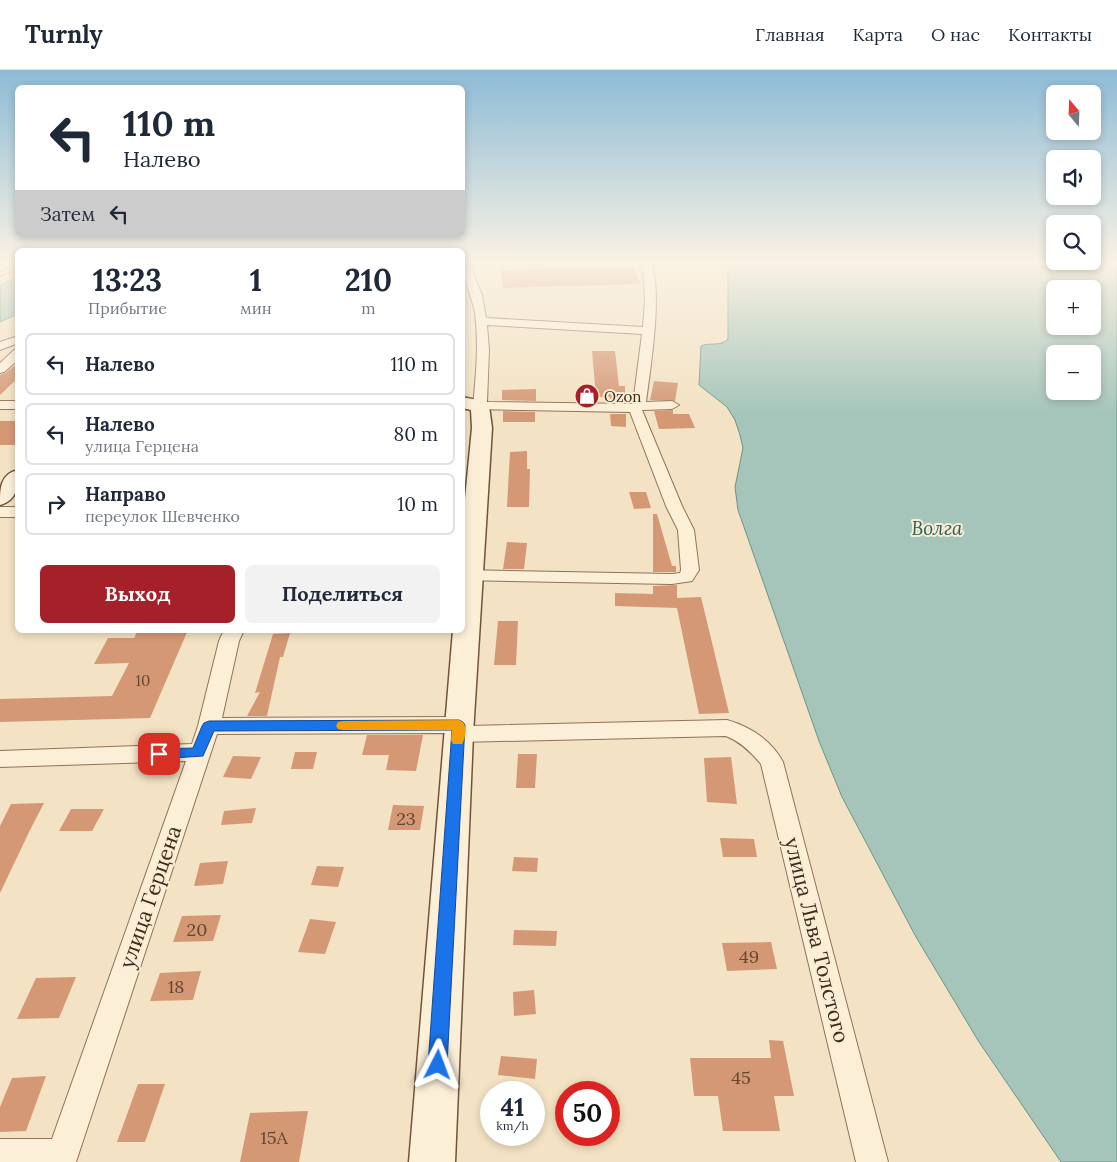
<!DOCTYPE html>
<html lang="ru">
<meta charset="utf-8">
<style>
body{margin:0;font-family:Lora,serif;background:#f2f2f3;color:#1f2937;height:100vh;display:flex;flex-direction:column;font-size:19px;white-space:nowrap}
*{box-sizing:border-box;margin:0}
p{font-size:16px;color:#747a83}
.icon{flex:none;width:28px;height:28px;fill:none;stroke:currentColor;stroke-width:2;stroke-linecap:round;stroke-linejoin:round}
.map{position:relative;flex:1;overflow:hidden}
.details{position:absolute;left:15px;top:178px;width:450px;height:385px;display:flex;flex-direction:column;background:#fff;border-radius:8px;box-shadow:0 2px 8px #0003}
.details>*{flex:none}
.hud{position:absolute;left:15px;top:15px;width:450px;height:152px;border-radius:8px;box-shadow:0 2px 8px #0003;background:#fff;color:#1f2937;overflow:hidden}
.needle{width:32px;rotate:341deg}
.controls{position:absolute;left:1046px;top:15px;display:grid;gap:10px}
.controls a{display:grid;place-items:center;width:55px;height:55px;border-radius:8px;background:#fff;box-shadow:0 2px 8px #0003;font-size:25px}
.speed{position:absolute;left:480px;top:1011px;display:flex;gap:10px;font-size:25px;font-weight:700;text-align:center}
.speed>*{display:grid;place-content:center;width:65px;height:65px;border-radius:50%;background:#fff;box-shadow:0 2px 8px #0003;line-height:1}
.speed small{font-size:12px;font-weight:400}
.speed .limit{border:8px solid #d22;background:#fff;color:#111}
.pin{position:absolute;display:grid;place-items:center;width:42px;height:42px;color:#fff;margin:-21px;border-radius:10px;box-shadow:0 2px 8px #0006}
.me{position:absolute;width:55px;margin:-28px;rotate:3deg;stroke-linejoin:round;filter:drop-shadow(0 0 4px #0008)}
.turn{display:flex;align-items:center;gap:18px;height:105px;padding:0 25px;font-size:22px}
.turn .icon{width:65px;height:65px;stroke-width:2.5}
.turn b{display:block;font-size:35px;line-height:42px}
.then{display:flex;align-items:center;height:48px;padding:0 25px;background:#0003;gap:10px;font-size:19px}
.eta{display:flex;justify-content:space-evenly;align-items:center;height:85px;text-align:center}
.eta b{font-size:30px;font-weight:700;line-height:35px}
.primary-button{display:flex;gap:10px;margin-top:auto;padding:10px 25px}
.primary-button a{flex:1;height:58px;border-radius:8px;background:#a52028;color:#fff;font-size:20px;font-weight:700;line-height:58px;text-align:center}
.primary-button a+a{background:#f2f2f3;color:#1f2937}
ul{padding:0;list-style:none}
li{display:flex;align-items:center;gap:15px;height:62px;margin:0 10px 8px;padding:0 15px;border:2px solid #e0e1e3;border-radius:8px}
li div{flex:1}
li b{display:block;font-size:19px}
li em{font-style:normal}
header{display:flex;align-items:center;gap:30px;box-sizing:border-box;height:70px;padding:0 25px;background:#fff;border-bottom:1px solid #e0e1e3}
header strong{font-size:24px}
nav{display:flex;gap:28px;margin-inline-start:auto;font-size:18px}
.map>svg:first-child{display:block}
.water{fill:#a5c5ba;stroke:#6b9588;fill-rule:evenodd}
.building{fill:#d59875}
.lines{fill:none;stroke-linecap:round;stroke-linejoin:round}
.service-casing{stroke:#907257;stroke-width:2}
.minor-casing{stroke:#907257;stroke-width:2}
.secondary-casing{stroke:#71533a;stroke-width:3}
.service{fill:#fcefd8;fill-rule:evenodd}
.minor{fill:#fcefd8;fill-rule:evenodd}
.secondary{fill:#fcefd8;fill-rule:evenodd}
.route{fill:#1a73e8;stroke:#114b97}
.slow{fill:#f59e0b}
.labels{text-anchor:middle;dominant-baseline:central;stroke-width:4;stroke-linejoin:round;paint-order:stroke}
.far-poi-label{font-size:15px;fill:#3e2b1d;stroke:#f9ecd4;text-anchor:start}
.number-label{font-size:15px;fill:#644633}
.near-number-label{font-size:18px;fill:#644633}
.water-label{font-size:19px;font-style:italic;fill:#2b5f59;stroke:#f9ecd4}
.near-street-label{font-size:21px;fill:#3e2b1d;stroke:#f9ecd4}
</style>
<header>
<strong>Turnly</strong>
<nav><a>Главная</a><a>Карта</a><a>О нас</a><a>Контакты</a></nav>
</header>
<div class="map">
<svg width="1117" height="1092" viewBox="0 0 1117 1092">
<rect width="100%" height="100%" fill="#f3e2c3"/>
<path class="water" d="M728 191H1117V1092H1061L979 972 916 867 842 727 819 671 738 440 735 417 743 378 740 365 735 350 727 337 699 315 701 276C709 272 721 277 728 269ZM1055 219H1092V256H1055ZM1055 284H1092V321H1055Z
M17 208V244L0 252V215Z"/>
<path class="building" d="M632 196 641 214 503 218 501 200Z
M592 281H615L619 316H625V332H610V327H596Z
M18 293V308L0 325V305L5 303Z
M654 311 678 313 675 331 650 330Z
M536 319V331L502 330V320Z
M673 340V344H689L695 358 659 359 654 341Z
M503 341 535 342V352H503Z
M610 344H626V357L611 356Z
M0 351H18V375H0Z
M527 381V399H530L529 437H507L510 382Z
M629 422H646L651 438 634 439Z
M653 444H657L672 496H676V502H653Z
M507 472 527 473 524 499H503Z
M677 515V528L701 527 729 643 699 644 677 538 615 536V523L653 524V516Z
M498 551H518L516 595H494Z
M138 560H188L150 648 0 652V629L112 626 129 593 94 594 108 568H134Z
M290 563 283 587H280L267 646H247L260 622 255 623 273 564Z
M367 665H423L416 701 386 700 389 685H362Z
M295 682H317L313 699H291Z
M518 684H537L535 718H516Z
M233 686 261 687 251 709 223 707Z
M731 687 737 734 707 732 704 688Z
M44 733 30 760 0 823V756L11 734Z
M393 735 424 736 420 760H388Z
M256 738 252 753 221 755 224 741Z
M71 739H104L92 761H59Z
M720 768 754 769 757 787H723Z
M514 787 538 788 537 802 512 801Z
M228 791 223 814 194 816 200 793Z
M317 796 344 797 338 817 311 815Z
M221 845 213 871 173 872 182 846Z
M310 849 336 852 325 884 298 882Z
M514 860 557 861 556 876 513 875Z
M771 872 777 899 727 901 722 873Z
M201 901 193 930 150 931 160 903Z
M76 907 59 948 17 949 36 908Z
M534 920 536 944 514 946 513 922Z
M769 970 783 971 794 1026H774L780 1061H723L718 1026H694L690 988H771Z
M501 986 537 989 535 1009 498 1005Z
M46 1006 26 1061 0 1062V1037L12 1008Z
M138 1014H165L145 1072H117Z
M308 1041 299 1092H240L250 1043Z"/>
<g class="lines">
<defs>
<path id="service" d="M16 195H18V198L0 206V203Z"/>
<path id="minor" d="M462 191H592L587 194 470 196 482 225 486 248 643 257 645 231 643 197 634 191H646L651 194C663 220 650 301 646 332L672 331 679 335 672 339 642 340 682 436 694 460 699 500 692 511 672 514 462 510V500L672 504 680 503 681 500 678 460 666 436 630 342 475 339 473 336C476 305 479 274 475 243 472 226 462 208 462 191ZM487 255 642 264 633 334 487 332 489 280Z
M18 266V273L0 280V272Z
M14 280H18V290L4 302 0 303V293Z
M0 331H18V339H0Z
M0 437H18V447H0Z
M224 560H244L239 571 222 648 459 647 467 650 469 656 727 650C751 657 771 670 783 692L888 1092H856L761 694C751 682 741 672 726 666L458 672 450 670 448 663 217 664 76 1092H0V1069H52L186 691 0 697V681L192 674 198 656 219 571Z"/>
<path id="secondary" d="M462 327 487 332 489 336 492 358 473 664 455 1092H409L453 560H462V459L472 358 471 340 462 338Z
M18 400C18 415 18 430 0 435 0 419 0 404 18 400Z"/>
</defs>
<use href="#service" class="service-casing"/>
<use href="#minor" class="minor-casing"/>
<use href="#secondary" class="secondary-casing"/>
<use href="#service" class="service"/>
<use href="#minor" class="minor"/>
<use href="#secondary" class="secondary"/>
</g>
<linearGradient id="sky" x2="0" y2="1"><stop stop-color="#8dbbd6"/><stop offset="0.56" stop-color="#faf2e4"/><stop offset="1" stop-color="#faf2e4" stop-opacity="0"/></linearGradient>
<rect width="1117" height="344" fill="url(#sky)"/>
<path class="route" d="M459 650 463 652 465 655 447 995 444 1001 438 1004 431 1001 428 995 452 660 214 661 203 686 159 689 154 687 152 684 154 680 159 679 193 678 202 656 204 653 209 651Z"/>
<path class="slow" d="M459 650 463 652C467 657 466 668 462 674H453L451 670 452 660H343L338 659 336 656 338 652 343 651Z"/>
<defs>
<symbol id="shop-disc" viewBox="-11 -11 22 22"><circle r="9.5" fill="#a52028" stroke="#f9ecd4"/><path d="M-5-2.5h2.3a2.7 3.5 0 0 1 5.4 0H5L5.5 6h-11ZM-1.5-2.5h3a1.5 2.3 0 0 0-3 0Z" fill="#fff"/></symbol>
</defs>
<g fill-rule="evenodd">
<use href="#shop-disc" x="573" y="312" width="28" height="28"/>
</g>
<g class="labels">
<g class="far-poi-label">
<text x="604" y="326">Ozon</text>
</g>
<g class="number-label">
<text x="143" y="610">10</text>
</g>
<g class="near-number-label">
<text x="406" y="748">23</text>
<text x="197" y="859">20</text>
<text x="749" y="886">49</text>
<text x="176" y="916">18</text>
<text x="741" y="1007">45</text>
<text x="274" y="1067">15А</text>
</g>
<g class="water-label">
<text x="937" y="458">Волга</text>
</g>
<g class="near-street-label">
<text transform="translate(150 827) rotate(-71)">улица Герцена</text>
<text transform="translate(817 870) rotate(76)">улица Льва Толстого</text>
</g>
</g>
</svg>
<div class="controls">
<a><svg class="needle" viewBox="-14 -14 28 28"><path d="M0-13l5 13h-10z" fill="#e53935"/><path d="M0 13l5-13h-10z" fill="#747a83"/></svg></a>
<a><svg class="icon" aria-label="sound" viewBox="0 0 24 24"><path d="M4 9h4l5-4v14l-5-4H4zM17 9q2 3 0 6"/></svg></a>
<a><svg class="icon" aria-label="search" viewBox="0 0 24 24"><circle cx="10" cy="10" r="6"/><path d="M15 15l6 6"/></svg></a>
<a>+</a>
<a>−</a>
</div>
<div class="speed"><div>41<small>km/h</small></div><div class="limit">50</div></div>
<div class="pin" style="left:159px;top:684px;background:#d93025"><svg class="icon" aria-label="arrive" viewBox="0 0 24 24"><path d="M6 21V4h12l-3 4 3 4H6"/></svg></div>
<svg class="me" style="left:438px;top:995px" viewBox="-20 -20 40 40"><path d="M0-17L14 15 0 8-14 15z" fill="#1a73e8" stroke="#fff" stroke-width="4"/></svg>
<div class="hud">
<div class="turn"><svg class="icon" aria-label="left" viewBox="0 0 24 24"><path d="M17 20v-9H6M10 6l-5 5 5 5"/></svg><div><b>110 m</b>Налево</div></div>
<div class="then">Затем<svg class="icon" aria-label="left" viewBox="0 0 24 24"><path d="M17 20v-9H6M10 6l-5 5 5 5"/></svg></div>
</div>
<section class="details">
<div class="eta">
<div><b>13:23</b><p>Прибытие</p></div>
<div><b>1</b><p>мин</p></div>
<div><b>210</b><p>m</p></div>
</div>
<ul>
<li><svg class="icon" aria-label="left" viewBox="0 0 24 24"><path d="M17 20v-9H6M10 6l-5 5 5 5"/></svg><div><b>Налево</b></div><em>110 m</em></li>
<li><svg class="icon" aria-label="left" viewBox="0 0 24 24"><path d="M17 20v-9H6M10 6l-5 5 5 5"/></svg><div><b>Налево</b><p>улица Герцена</p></div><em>80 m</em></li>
<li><svg class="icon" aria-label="right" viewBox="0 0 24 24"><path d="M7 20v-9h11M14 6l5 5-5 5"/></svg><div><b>Направо</b><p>переулок Шевченко</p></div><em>10 m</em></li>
</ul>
<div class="primary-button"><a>Выход</a><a>Поделиться</a></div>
</section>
</div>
